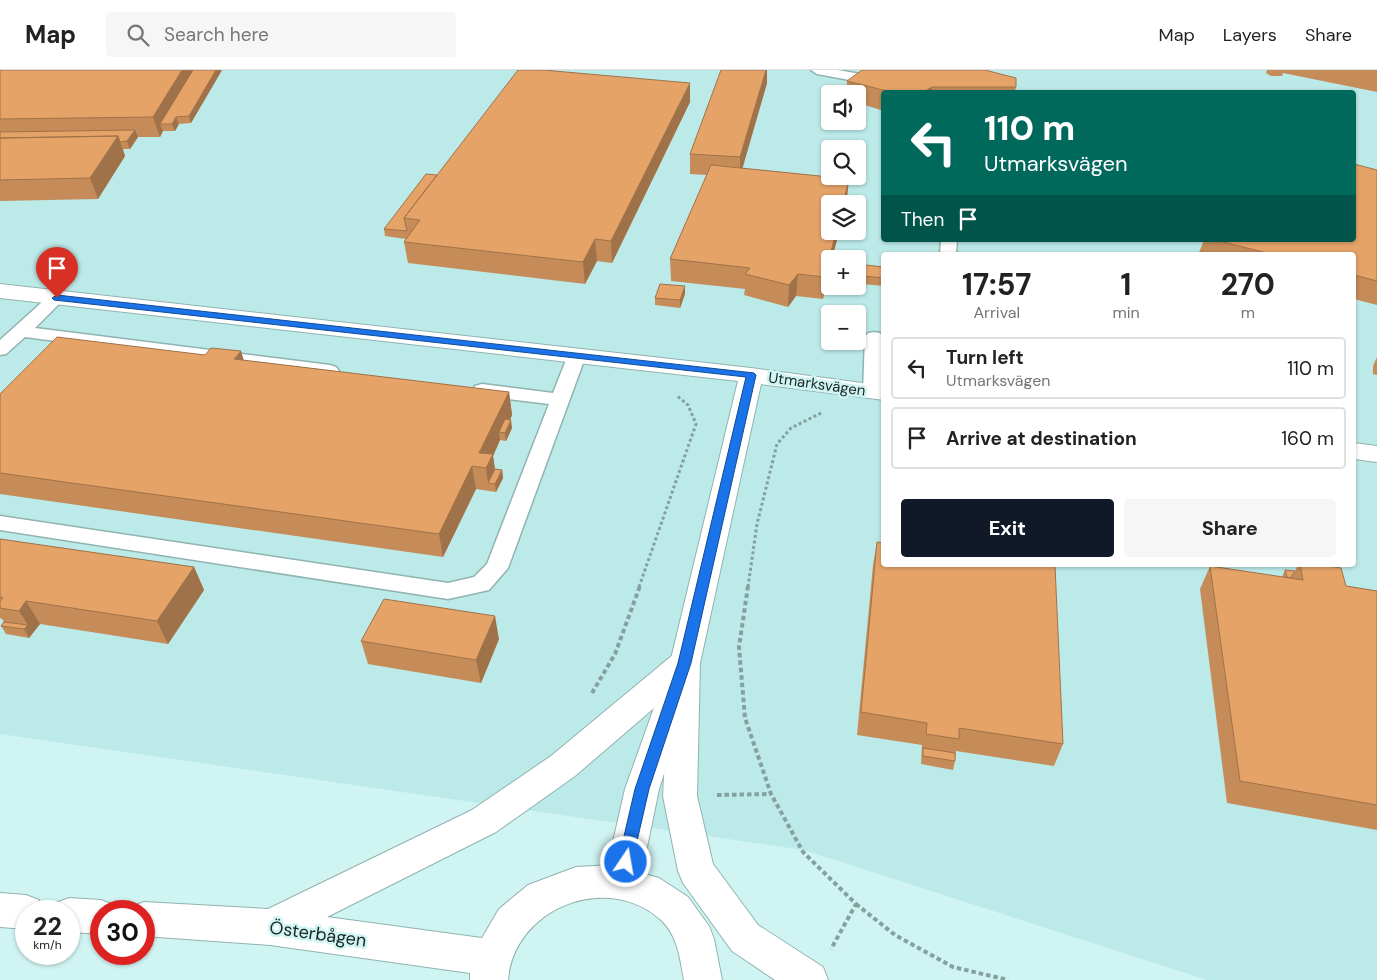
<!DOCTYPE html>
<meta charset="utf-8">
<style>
body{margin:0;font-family:"DM Sans",sans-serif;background:#f6f6f6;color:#222;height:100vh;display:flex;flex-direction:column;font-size:19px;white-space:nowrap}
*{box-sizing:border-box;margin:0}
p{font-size:16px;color:#767676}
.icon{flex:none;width:28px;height:28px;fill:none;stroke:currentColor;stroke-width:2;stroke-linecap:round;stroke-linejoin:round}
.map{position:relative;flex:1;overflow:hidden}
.drawer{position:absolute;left:881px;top:182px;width:475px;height:315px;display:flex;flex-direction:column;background:#fff;border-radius:5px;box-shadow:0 1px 4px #0004}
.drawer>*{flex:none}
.top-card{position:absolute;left:881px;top:20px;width:475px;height:152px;border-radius:5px;box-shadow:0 1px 4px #0004;background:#00695c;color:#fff;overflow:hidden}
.fabs{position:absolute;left:821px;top:15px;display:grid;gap:10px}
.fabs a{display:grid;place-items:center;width:45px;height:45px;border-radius:5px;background:#fff;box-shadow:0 1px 4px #0004;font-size:25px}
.speed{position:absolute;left:15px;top:830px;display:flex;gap:10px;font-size:25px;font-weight:700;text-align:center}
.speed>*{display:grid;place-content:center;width:65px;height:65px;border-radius:50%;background:#fff;box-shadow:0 1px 4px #0004;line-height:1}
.speed small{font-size:12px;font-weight:400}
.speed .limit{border:8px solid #d22;background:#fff;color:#111}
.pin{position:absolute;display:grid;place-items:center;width:42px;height:42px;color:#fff;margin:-51px -21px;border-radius:50% 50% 50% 0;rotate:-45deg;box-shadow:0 0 5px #0007}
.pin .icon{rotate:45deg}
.me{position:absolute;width:55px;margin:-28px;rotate:12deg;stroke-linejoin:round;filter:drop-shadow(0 0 4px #0008)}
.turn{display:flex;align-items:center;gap:18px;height:105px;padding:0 20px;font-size:22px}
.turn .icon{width:65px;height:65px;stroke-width:2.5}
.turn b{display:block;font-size:35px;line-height:42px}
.then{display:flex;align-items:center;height:48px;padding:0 20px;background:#0003;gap:10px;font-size:19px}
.eta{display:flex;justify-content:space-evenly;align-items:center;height:85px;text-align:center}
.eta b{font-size:30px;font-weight:700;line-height:35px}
.button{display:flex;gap:10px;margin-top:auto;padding:10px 20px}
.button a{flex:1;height:58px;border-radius:5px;background:#111827;color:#fff;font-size:20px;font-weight:700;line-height:58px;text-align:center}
.button a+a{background:#f6f6f6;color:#222}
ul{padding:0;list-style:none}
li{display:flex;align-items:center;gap:15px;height:62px;margin:0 10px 8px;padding:0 10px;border:2px solid #e0e0e0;border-radius:5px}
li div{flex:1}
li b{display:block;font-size:19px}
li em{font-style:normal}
header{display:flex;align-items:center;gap:30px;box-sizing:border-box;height:70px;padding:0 25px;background:#fff;border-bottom:1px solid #e0e0e0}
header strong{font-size:24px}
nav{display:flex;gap:28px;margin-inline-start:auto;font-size:18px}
.search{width:350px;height:45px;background:#f6f6f6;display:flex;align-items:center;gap:12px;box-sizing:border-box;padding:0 18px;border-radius:5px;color:#767676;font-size:19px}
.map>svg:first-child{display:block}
.built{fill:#bceae9;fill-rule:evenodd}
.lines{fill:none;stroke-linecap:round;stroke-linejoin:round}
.service-casing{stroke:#90b3b1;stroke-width:3}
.minor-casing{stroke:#90b3b1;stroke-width:2}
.secondary-casing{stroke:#90b3b1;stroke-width:2}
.path-far1{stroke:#85a09f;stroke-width:3;stroke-dasharray:3 2.5;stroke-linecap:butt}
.path{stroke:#85a09f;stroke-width:4;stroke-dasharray:4.5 3;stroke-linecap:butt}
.service{fill:#fff;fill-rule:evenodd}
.minor{fill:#fff;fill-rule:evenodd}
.secondary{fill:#fff;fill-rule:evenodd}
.wall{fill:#c58c59}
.shaded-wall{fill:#a07249}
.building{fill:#e5a368;stroke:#a07249}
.route{fill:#1a73e8;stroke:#114b97}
.labels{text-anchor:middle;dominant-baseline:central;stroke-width:5;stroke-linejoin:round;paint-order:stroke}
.street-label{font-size:15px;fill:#192626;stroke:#d0f4f2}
.near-street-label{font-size:18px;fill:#192626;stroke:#d0f4f2}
</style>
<header>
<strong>Map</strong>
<div class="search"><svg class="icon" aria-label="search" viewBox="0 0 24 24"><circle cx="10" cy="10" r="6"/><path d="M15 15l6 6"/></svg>Search here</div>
<nav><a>Map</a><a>Layers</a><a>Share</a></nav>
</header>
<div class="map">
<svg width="1377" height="910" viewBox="0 0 1377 910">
<rect width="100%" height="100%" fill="#d0f4f2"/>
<path class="built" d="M0 0H1377V910H1207L804 780 0 664ZM884 22H1354V170H884ZM830 24H858V51H830ZM830 79H858V106H830ZM830 134H858V161H830ZM884 185H1354V495H884ZM830 189H858V216H830ZM830 244H858V271H830Z"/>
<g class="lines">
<defs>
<path id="service" d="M811 0H838L860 4 861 7 855 11 817 4Z
M941 170H957L956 185H940Z
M57 223 63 224 65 228 35 258 330 295 336 297 339 301 336 305 330 307 25 267 6 284 0 285V270L51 224Z
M874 262 880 263 883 267 881 322 879 326H865L863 322 865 267 868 263Z
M577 280 583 281 586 285 508 498 489 520 448 529 0 460V446L448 513 474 507 487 494 549 334 482 326 475 324 473 320 475 316 482 314 553 323 568 285 571 281Z"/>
<path id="minor" d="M0 214 751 298 884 316V330L761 314 700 593 659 719 640 811 635 823 622 828 609 823 604 811 625 719 670 593 738 311 0 228Z
M1354 373 1377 376V392L1354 389Z"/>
<path id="secondary" d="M685 581 696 584 700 593 697 726 713 794 758 855 823 897 828 910H775L732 881 683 813 678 801 663 726 668 626 575 706 496 762 327 847 482 868 499 839 528 815 576 797 612 795 659 808 688 827 709 856 714 869 722 910H684C680 889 678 866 661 850 607 801 514 838 508 910H470V903L270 875 144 866V841H129L131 837 144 832 268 839 472 740 551 686 674 584Z
M0 823 26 825 39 830 44 841H26V859L0 857Z
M69 828 101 830 114 835 117 841H101V864L69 862V841H52L56 833Z"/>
</defs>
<use href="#service" class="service-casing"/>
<use href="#minor" class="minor-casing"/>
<use href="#secondary" class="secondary-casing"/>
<path class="path-far1" d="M639 517 696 354 688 335 676 325
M748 517 757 454 777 374 791 358 821 343"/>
<path class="path" d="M748 516 739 577 745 648 771 724 803 782 856 834 831 879
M592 623 615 584 640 516
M717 725 771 724
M856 834 895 865 953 897 1008 910"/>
<use href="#service" class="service"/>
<use href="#minor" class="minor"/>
<use href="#secondary" class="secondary"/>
</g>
<path class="wall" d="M0 0H222L191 53 179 54 175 61H163L160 67H138L130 79H123L125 86 98 129 0 131Z
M1267 0H1377V22L1283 3 1282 6H1271L1266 3Z
M847 11 1016 17 1015 22H884V41L858 33V24H846Z
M767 13 742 98 849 109 847 129 859 130V138L830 161H854L853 164 839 162 832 189H830L823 229 796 226 788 237 744 225 745 219 671 211 670 189 707 105 690 104V84Z
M690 32 612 193 597 191 585 214 408 193 404 172 406 169 385 166 384 159 437 105Z
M1377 100V235L1354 229V185H1198L1204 170H1354Z
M884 197V216L862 214 863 206Z
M685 216V224L680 238 655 235V228Z
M1377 287V305L1373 304V296Z
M243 290 509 322 512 345 510 350 512 358 506 371 500 370 493 386 495 399 502 400 503 408 496 422 476 419 443 487 0 424V324Z
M0 469 194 497 204 520 168 574 40 554 29 568 6 564 1 556 4 552 2 549 0 548Z
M877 472 1063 674 1054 696 956 681 955 691 953 700 921 694 922 675 857 665 873 495Z
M1298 495H1322L1346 516 1377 521V760L1227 733 1200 519 1210 496 1282 507 1285 500 1295 501Z
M499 569 481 613 368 594 361 571Z"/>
<path class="shaded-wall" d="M182 0H200L160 54 163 61 160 67 153 47Z
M216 0H222L191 53 189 46Z
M766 0H767V13L740 107V87Z
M690 13V32L612 193 611 171Z
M932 17 931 22H924Z
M176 47 179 54 175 61 172 54Z
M135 60 138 67 130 79 127 71Z
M118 66 125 86 98 129 90 108Z
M849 109 846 134H843Z
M836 161H839V162L832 189H830V198L823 229 825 207Z
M595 169 597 191 585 214 583 192Z
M798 204 796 226 788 237 789 215Z
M685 216V224L680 238V230Z
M241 281 248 304 234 289Z
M509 322 512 345 504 363 499 362 500 370 493 386 496 407 488 413 486 398 479 383Z
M511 350 512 358 506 371 505 363Z
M472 396 476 419 443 487 439 464Z
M502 400 503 408 496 422 495 414Z
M194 497 204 520 168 574 157 551Z
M26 531 40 554 29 568 24 559 28 555 19 541Z
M495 546 499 569 481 613 476 590Z"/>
<path class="building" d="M0 0H182L153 47 0 49Z
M193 0H216L189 46 176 47 172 54H160Z
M518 0H543L690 13 611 171 595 169 583 192 404 172 420 150 404 148Z
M721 0H766L740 87 690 84Z
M862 0H985L1016 8V17H932L924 22H891L847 11Z
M135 60 127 71 120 72 118 66 0 68V62Z
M118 66 90 108 0 110V68Z
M1354 94 1377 100V211L1354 205V185H1275L1215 170H1354Z
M711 95 849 109 843 134H830V161H836L825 207 798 204 789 215 745 204 750 198 670 189Z
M426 104 437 105 404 148 407 161 384 159Z
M846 129 859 130 858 139V134H845Z
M865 195 884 197V208L863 206Z
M660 214 685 216 680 230 655 228Z
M57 267 205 285 211 278 241 281 234 289 509 322 479 383 493 384 486 398 472 396 439 464 0 403V324Z
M505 349 511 350 505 363 499 362Z
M495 399 502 400 495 414 488 413Z
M0 469 194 497 157 551 26 531 19 541 0 538V531L3 528 0 527Z
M877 472 884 473V495H1051L1055 496 1063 674 959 658V669L926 664 927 653 861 642Z
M1300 495H1322L1341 498 1346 516 1377 521V735L1240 711 1210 496 1303 510Z
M1285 500 1295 501 1292 506V508L1287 507Z
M384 529 495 546 476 590 361 571Z
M4 552 28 555 24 559 1 556Z
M923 678 955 683V691L923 686Z"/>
<path class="route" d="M57 225 754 303 756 305 691 593 649 719 631 797 626 799 621 797 618 792 635 719 678 593 746 307 54 230 52 228Z"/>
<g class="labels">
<g class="street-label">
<text transform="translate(817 314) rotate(8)">Utmarksvägen</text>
</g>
<g class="near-street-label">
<text transform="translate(318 864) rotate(8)">Österbågen</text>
</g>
</g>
</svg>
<div class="fabs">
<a><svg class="icon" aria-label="sound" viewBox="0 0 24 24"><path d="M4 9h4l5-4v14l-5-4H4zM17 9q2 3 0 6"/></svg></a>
<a><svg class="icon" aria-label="search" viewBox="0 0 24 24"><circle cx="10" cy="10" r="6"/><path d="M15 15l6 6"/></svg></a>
<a><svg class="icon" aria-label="layers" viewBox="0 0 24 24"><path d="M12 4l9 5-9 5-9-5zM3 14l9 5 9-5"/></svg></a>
<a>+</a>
<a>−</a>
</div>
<div class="speed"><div>22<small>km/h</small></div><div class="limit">30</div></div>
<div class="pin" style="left:57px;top:228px;background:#d93025"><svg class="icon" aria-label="arrive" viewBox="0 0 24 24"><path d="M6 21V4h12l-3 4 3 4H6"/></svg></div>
<svg class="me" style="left:626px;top:792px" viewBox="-20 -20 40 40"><circle r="17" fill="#1a73e8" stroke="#fff" stroke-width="3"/><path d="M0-11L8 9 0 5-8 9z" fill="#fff"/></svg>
<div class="top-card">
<div class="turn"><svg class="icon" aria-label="left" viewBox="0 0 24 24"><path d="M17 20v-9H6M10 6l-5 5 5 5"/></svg><div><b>110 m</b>Utmarksvägen</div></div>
<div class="then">Then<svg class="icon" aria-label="arrive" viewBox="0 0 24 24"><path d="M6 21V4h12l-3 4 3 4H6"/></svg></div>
</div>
<section class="drawer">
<div class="eta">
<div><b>17:57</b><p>Arrival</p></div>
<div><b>1</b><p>min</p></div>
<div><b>270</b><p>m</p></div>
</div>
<ul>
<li><svg class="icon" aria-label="left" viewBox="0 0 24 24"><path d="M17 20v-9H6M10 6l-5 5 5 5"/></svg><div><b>Turn left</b><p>Utmarksvägen</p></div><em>110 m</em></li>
<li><svg class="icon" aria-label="arrive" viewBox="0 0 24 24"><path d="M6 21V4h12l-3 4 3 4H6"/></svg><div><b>Arrive at destination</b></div><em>160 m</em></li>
</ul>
<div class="button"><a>Exit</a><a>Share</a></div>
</section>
</div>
